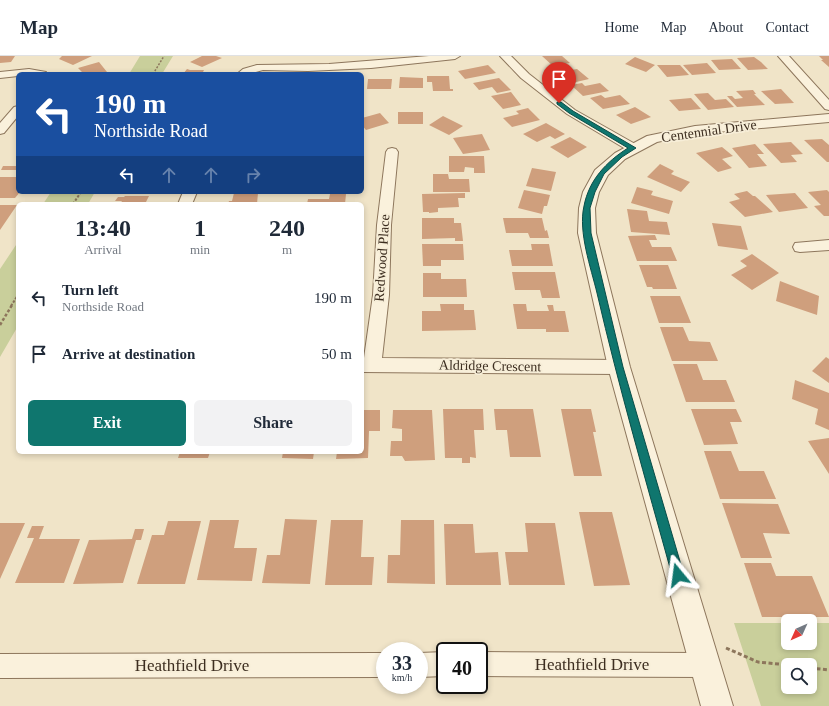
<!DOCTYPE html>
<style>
body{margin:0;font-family:"Times New Roman",serif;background:#f2f2f3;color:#1f2937;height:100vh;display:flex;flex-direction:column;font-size:15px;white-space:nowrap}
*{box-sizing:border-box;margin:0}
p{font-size:13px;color:#747a83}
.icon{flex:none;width:22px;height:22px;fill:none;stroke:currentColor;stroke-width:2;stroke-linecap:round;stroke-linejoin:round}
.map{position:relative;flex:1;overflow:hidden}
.details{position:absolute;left:16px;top:146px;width:348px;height:252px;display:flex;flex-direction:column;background:#fff;border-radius:6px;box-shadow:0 2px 6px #0003}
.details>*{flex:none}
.guide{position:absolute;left:16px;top:16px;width:348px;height:122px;border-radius:6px;box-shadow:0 2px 6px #0003;background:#1a4fa0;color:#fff;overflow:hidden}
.needle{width:26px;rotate:225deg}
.tools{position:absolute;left:781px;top:558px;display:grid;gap:8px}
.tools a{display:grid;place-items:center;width:36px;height:36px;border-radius:6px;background:#fff;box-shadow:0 2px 6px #0003;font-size:20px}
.speed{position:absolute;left:376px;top:586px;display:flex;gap:8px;font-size:20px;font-weight:700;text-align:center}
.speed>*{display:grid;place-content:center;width:52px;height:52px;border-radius:50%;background:#fff;box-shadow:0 2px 6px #0003;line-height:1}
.speed small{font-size:10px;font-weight:400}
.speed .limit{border:2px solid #111;border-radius:6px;background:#fff;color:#111}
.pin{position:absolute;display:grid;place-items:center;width:34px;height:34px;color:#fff;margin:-41px -17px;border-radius:50% 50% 50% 0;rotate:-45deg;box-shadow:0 0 4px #0007}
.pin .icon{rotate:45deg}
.me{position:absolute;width:44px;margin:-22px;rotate:344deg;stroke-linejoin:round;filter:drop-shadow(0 0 3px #0008)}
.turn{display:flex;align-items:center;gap:14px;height:84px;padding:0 12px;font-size:18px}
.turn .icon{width:52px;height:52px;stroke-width:2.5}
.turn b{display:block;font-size:28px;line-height:34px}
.lanes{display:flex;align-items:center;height:38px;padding:0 12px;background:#0003;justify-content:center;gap:20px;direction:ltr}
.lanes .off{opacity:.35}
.eta{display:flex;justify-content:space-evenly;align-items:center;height:68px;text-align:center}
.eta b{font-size:24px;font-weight:800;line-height:28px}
.action{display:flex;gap:8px;margin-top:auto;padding:8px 12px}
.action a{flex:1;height:46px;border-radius:6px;background:#0f766e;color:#fff;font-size:16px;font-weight:800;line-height:46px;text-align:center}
.action a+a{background:#f2f2f3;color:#1f2937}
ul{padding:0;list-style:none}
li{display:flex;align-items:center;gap:12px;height:56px;padding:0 12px}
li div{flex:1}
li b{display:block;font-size:15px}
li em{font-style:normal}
header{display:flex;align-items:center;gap:24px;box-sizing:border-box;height:56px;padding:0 20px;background:#fff;border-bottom:1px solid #e0e1e3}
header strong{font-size:19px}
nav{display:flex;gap:22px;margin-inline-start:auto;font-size:14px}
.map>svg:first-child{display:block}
.green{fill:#c9cf9b;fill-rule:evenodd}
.building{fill:#cf9f7d}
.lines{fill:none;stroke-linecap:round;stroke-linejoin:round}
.minor-casing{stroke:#8d765c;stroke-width:2}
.tertiary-casing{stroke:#8d765c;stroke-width:2}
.path-far3{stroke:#8d765c;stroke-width:1.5;stroke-dasharray:2 1.5;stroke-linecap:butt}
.path-far2{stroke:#8d765c;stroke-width:2;stroke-dasharray:2.5 1.5;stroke-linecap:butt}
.path-far1{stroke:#8d765c;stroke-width:2.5;stroke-dasharray:3 2;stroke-linecap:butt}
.path{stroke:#8d765c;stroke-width:3;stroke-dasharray:4 2.5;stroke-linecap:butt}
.minor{fill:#faf1dc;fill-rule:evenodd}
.tertiary{fill:#faf1dc;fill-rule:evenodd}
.route{fill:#0f766e;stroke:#0a4d48}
.labels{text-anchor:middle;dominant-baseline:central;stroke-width:3.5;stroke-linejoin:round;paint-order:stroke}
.street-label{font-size:14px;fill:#3d2e20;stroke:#f7eed8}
.near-street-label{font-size:17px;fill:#3d2e20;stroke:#f7eed8}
</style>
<header>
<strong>Map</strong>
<nav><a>Home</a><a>Map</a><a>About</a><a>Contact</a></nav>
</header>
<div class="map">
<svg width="829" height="650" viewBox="0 0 829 650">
<rect width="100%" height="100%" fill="#f0e4c8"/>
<path class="green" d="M140 0H173L162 18H129Z
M51 136H95L88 148H43Z
M18 186V270L0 301V213Z
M734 567H788V587H810V567H829V650H761ZM788 609H810V631H788Z"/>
<path class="building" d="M0 0H15L11 6 0 7Z
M62 0H92L73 9 59 3Z
M202 0H216L222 2 202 11 190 6Z
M542 0H562L570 7 553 10Z
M819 0H829V11L821 4H823Z
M635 1 655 9 646 16 625 8Z
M754 1 761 6 768 13 748 14 737 2Z
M732 3 741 13 719 14 711 4Z
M99 6 107 16 99 18H84L78 12Z
M707 7 716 17 692 19 683 9Z
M488 9 496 17 465 23 458 15Z
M657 9H680L689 19 667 21Z
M187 13 190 14H204L202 18H183Z
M577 13 589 23 572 27 560 16Z
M427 20H449L450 33H453V35H433L432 26H427Z
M400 21 423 22V32H399Z
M499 22 511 34 497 37 492 31 479 34 473 27Z
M368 23H392L391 33H367Z
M582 27 585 30 600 27 609 35 583 40 571 29Z
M781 33 794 47 775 48 761 35Z
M753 34 756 38H754L765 49 737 51 727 40H732L735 43 743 42 736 35Z
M511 36 521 49 503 53 491 40Z
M708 37 715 44 726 43 734 51 708 54 694 38Z
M601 39 605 42 620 39 630 48 603 53 590 42Z
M691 42 701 53 679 55 669 44Z
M635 51 651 61 631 68 616 59Z
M528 52 540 64 512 71 503 62 519 58 516 55Z
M398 56H423V68H398Z
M380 57 389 67 366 74 362 69V62Z
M443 60 463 70 449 79 429 69Z
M546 67 565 78 555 83 550 80 537 86 523 78Z
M482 78 490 94 463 98 453 82Z
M570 81 587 91 568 102 550 91Z
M822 83 829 89V106H827L804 84Z
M791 86 803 98 791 99 797 106 781 107 763 88Z
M755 88 764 98H757L767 110 749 112 732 92Z
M722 91 733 100 722 103 732 112 718 116 696 97Z
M449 100H484L485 117H474V112L465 111 464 116H449Z
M660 108 674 115 671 118 690 126 681 136 647 121Z
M3 110H18V114H1Z
M532 112 556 116 551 135 526 130Z
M433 118H448L449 123H469L470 136H433Z
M0 121H18V136H20L15 142H0Z
M637 131 653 135 651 139 673 145 669 158 631 147Z
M524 134 550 139 547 150H544L542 158 518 152Z
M827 134 829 136V160H824L814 150 821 149 808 136Z
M747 135 753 140H755L773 156 745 161 729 146 740 143 734 138Z
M234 137H258L257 148H228L229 145H232Z
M465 137V142H458L459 151 438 152V156L429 157V156H423L422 138Z
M795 137 808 152 779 156 766 139Z
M330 138H346L345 148H307L308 143H329Z
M125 140H149L145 148H120L122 145H115L118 141H124Z
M0 149H17L0 174Z
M627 153 647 155 649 165 667 166 670 179 631 176Z
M422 162H454V167H461L463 185H455V182L422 183Z
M503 162H542L545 175 547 174 549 182H530L528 177H506Z
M712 167 741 170 748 194 718 190Z
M655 179 657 184H649L652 191H671L677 205H637L628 180Z
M422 188H463L464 204H441V210H423Z
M531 188H549L553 210H512L509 194H532Z
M752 198 779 217 752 234 731 219 747 210 740 205Z
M639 209H668L677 233H653L652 231H647Z
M512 216H555L560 242H542L540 234H515Z
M423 217H441V223H466L467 241H423Z
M780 225 819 240 817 259 776 245Z
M650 240H680L691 267H659Z
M440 248H464V254H474L476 274 422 275V255H441Z
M513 248H526L527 255H549L547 249H553L554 255H565L569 276H546V273H517Z
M660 271H683L689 285 710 286 718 305H672Z
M826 301 829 303V327L812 315Z
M673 308H697L703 324H726L735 346H686Z
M795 324 829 337V374L815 368 818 353 792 343Z
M443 353H483L484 374H474L476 402 470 401V407H462V402H445Z
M494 353H533L541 401H510L507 374H496Z
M561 353H591L596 376H593L602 420H574Z
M691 353H736L742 366H730L738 388 704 389Z
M362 354H380V375H369L368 402 336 403 337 396H362Z
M393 354H432L435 404 405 405 402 400H390L391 385H402V373L392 372Z
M829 382V418L808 385Z
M704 395H731L739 415H764L776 443H720Z
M180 396H210L208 402H178Z
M283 396H314L313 403 282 402Z
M722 447 778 448 790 478 763 477 772 502H741Z
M579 456H612L630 529 594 530Z
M285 463 317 464 310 528 262 527 267 499H280Z
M210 464H239L234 492H257L252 525 197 524Z
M331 464H363L361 501H374L372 529H325Z
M401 464H434L435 528 387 527 388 499H400Z
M168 465H201L185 528H137L152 479H164Z
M0 467H25L0 523Z
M525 467H555L565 529H509L505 496H528Z
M444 468H473L475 497 498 496 501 529H446Z
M32 470H44L39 483H80L64 527H15L34 482H27Z
M135 473H144L141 484H136L123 527 73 528 89 484 132 483Z
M744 507H771L776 520H812L829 561H762Z"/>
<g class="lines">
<defs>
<path id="minor" d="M429 0H460L455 3 371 12 308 15 263 14 249 18H237L243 13 257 9 329 8Z
M500 0H511L529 18 575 54 637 89 639 92 637 95H629L567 58 521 22Z
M778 0H789L829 44V54L825 53Z
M29 13 46 16 47 18H18V20L0 22V16Z
M18 50V60L4 77 0 78V67L14 51Z
M392 92 396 93 398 96 391 169 389 239 382 302 619 304 625 306 628 311 625 316 619 318 362 316V302H364L373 239 377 169 386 96 388 93Z
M183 136H197L192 148H178Z
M829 184V194L800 196 795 195 793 191 795 187Z
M445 596V620L419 621V597Z
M479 596 705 597 714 600 717 609 714 618 705 621 479 620Z
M385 597V621L0 622V598Z"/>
<path id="tertiary" d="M829 58V66L695 78 657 86 625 103 608 119 599 136 595 152 596 177 630 311 733 650H701L608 311 578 177 579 152 583 136 595 114 615 97 647 80 695 70Z"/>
</defs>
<use href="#minor" class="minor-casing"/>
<use href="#tertiary" class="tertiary-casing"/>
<path class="path-far3" d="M153 18 164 0"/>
<path class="path-far2" d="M73 148 81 136
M11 250 18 239"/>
<path class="path-far1" d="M0 269 12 249"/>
<path class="path" d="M726 592 758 606 788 609
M810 612 829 614"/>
<use href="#minor" class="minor"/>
<use href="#tertiary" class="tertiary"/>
</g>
<path class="route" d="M557 46H561L573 55 636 92 622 101 604 118 595 136 590 152 591 177 623 311 684 519 682 523 678 524 674 523 672 519C646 425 619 332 597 237 591 212 578 176 584 150 589 124 606 106 628 92L569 57 557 48Z"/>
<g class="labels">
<g class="street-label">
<text transform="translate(709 75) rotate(-8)">Centennial Drive</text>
<text transform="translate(382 202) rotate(-86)">Redwood Place</text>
<text transform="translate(490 310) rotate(1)">Aldridge Crescent</text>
</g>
<g class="near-street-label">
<text x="592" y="608">Heathfield Drive</text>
<text x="192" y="609">Heathfield Drive</text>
</g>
</g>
</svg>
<div class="tools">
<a><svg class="needle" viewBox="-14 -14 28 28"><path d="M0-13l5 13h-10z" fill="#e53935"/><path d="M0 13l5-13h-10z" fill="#747a83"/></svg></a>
<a><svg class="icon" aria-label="search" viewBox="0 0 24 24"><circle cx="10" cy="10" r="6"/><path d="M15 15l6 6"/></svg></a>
</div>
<div class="speed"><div>33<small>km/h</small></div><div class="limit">40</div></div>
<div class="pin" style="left:559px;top:47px;background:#d93025"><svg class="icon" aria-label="arrive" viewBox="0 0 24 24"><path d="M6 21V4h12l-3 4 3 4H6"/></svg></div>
<svg class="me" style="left:678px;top:519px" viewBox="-20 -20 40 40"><path d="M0-17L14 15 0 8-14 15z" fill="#0f766e" stroke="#fff" stroke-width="4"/></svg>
<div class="guide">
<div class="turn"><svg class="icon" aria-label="left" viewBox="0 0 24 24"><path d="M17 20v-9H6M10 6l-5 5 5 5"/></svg><div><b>190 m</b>Northside Road</div></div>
<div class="lanes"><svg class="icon" aria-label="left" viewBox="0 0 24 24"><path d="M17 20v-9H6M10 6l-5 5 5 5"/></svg><svg class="icon off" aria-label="ahead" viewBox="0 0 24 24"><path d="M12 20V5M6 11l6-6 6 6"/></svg><svg class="icon off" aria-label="ahead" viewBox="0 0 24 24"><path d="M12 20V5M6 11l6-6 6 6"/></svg><svg class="icon off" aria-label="right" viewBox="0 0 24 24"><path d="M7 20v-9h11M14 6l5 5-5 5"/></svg></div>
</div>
<section class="details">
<div class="eta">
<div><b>13:40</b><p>Arrival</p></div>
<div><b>1</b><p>min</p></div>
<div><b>240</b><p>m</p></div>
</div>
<ul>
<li><svg class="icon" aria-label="left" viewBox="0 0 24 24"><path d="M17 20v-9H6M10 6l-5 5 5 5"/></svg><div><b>Turn left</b><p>Northside Road</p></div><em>190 m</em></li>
<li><svg class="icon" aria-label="arrive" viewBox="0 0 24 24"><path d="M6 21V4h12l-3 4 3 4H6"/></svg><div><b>Arrive at destination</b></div><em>50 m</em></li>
</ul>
<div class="action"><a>Exit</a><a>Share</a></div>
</section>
</div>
